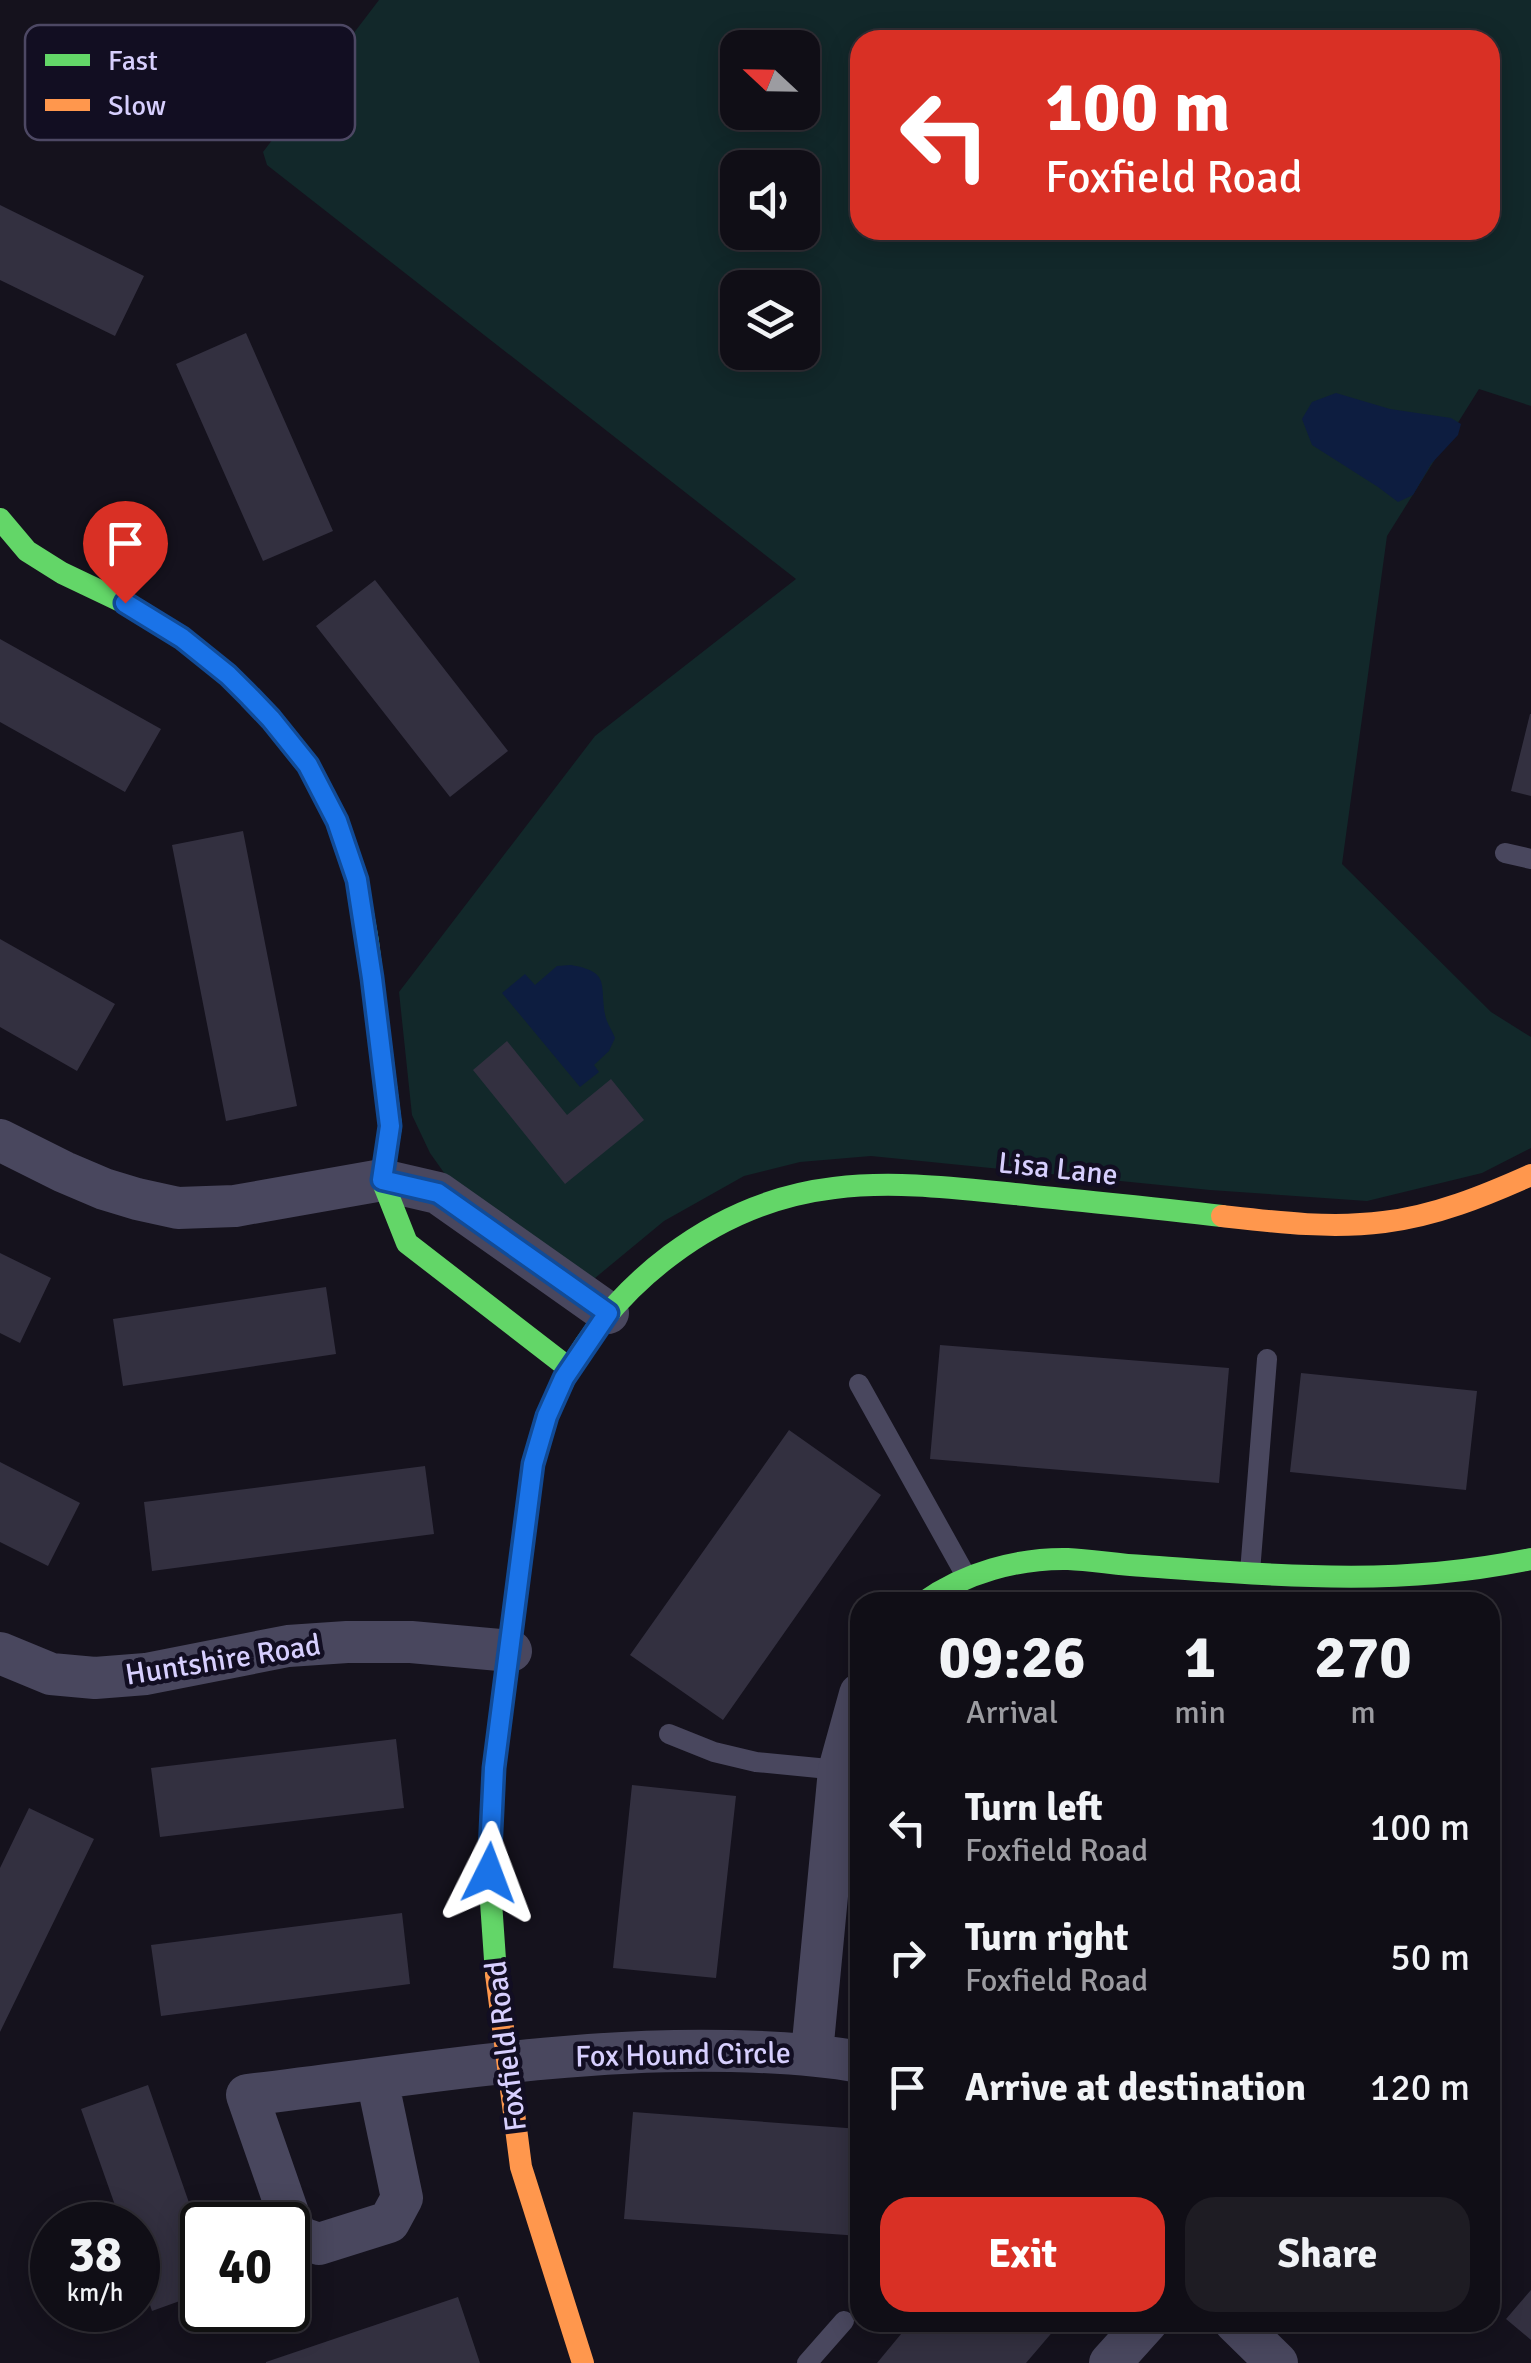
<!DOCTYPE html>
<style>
body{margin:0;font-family:Signika,sans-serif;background:#1e1c23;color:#f1f3f6;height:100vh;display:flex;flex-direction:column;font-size:38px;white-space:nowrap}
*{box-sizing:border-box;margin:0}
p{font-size:32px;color:#9c9ca1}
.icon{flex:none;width:55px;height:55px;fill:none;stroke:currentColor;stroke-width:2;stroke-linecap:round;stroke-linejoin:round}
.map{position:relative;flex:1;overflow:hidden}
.panel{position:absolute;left:850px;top:1592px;width:650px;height:740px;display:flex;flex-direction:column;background:#100e16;border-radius:30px;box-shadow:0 5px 25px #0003,0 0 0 2px #302e35}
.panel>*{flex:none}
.guide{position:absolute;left:850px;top:30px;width:650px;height:210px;border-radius:30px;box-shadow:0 5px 25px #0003,0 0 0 2px #302e35;background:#d93025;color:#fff;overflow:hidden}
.needle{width:65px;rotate:292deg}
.fabs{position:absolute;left:720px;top:30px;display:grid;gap:20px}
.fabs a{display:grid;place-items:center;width:100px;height:100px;border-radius:20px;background:#100e16;box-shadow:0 5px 25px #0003,0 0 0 2px #302e35;font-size:50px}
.speed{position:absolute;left:30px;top:2202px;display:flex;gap:20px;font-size:50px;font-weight:700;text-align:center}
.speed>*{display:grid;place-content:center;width:130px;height:130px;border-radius:50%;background:#100e16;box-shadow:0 5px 25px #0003,0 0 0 2px #302e35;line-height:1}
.speed small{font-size:25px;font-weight:400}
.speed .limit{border:5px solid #111;border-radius:15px;background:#fff;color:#111}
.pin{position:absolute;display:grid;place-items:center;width:85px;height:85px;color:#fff;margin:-102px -42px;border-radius:50% 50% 50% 0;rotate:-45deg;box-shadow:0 0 10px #0007}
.pin .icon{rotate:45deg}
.me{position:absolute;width:110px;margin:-55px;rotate:3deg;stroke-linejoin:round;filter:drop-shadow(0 0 8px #0008)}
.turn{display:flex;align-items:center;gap:35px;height:210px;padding:0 30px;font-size:45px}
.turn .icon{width:130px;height:130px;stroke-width:2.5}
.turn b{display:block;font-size:70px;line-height:85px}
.eta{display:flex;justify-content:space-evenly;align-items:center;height:170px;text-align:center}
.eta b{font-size:60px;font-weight:700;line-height:70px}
.primary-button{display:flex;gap:20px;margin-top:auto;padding:20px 30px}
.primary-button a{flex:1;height:115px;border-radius:30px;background:#d93025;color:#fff;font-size:40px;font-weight:700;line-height:115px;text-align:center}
.primary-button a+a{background:#1e1c23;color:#f1f3f6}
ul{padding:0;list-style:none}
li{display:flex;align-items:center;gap:30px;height:130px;padding:0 30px}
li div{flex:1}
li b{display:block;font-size:38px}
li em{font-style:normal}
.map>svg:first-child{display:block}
.green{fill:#12282a;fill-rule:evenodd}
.water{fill:#0d1d40}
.building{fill:#333040}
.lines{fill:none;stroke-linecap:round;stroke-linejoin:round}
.lane{stroke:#49475e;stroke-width:20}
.street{stroke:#49475e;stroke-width:42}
.fast{stroke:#63d668;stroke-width:22}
.slow{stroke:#ff974d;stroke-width:22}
.route-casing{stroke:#114b97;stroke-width:25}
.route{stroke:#1a73e8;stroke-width:18}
.labels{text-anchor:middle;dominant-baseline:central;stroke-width:9;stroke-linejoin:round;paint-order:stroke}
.street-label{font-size:30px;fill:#d7cffe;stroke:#120e22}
.key{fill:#120e22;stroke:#4d4864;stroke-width:2.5}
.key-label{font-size:28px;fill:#d7cffe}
</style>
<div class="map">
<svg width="1531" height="2363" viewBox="0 0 1531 2363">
<rect width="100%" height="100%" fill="#15121d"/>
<path class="green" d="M379 0H1531V406L1479 389 1387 536 1342 864 1491 1012 1531 1037V1148L1482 1173 1367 1201 1210 1190 871 1156 800 1162 744 1176 664 1221 589 1283 452 1184 430 1153 412 1115 399 992 595 736 796 579 267 165 263 152ZM860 40H1490V230H860ZM738 48H802V112H738ZM738 168H802V232H738ZM738 288H802V352H738Z"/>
<path class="water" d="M1336 393 1390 409 1451 418 1461 424 1458 435 1431 464 1413 495 1398 502 1378 487 1312 445 1302 419 1312 402Z
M571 965C610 972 600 983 605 1014 606 1022 612 1030 615 1038L609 1051 594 1065 599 1072 580 1087 502 993 525 974 535 985 557 966Z"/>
<path class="building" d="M0 205 144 276 115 336 0 280Z
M246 333 333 531 263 561 176 364Z
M375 580 508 751 450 797 316 626Z
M0 639 161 729 125 792 0 722Z
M1530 714H1531V796L1511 791Z
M243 831 297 1106 226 1121 172 845Z
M0 939 115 1004 77 1071 0 1027Z
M507 1041 567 1115 611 1079 644 1120 565 1184 473 1070Z
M0 1253 51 1278 20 1343 0 1333Z
M326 1287 336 1354 123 1386 113 1319Z
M940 1345 1229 1368 1219 1483 930 1459Z
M1301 1373 1477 1391 1466 1490 1290 1472Z
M789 1430 881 1495 723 1720 630 1655Z
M0 1462 80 1503 48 1566 0 1542Z
M425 1466 434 1534 152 1571 144 1502Z
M396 1739 404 1808 160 1837 151 1768Z
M632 1785 736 1796 716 1978 613 1968Z
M29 1808 94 1839 0 2032V1868Z
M402 1913 410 1984 161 2016 151 1945Z
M148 2085 202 2240V2293L152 2311 138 2269V2225H122L81 2109Z
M633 2112 860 2129V2236L624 2219Z
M1531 2290V2340L1506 2319Z
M458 2297 480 2363H266V2362Z
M911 2322H1061L1026 2363H877Z"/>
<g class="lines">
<path class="lane" d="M1505 853 1531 859
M859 1384 966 1576
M1250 1572 1267 1359
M669 1734 714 1752 756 1762 839 1770
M807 2363 844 2321"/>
<path class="street" d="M0 1140 64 1172 104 1189 137 1199 178 1208 235 1206 382 1180 438 1193 608 1313
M0 1653 51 1674 95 1678 146 1674 288 1646 347 1642H411L511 1651
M812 2053 839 1770 860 1694
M377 2079 402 2198 389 2222 319 2244 296 2236 247 2095C408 2076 569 2047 731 2051 776 2052 816 2054 860 2062
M1235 2322 1277 2363
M1110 2363 1147 2322"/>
<path class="fast" d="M0 519 27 551 62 573 125 603 182 638 228 675 271 719 308 765 337 821 357 880 368 942 391 1126 382 1180 407 1243 570 1369
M924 1602C964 1573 1018 1558 1068 1559 1093 1560 1118 1565 1144 1566 1200 1570 1255 1575 1311 1576 1386 1579 1458 1574 1531 1559
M496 1974 489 1873 494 1769 533 1464C540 1439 546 1415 558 1392 609 1285 715 1202 834 1188 897 1180 962 1189 1025 1195 1090 1202 1156 1208 1222 1216"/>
<path class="slow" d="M1222 1216C1275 1222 1330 1229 1384 1222 1435 1216 1484 1196 1531 1175
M496 1974 521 2167 583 2363"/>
</g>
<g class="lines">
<defs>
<path id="route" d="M125 603 182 638 228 675 250 697 271 719 308 765 337 821 357 880 372 978 390 1126 382 1180 438 1193 608 1313 564 1378 547 1416 533 1464 494 1768 489 1873"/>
</defs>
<use href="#route" class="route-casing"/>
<use href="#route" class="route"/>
</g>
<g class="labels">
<g class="street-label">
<text transform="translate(1058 1169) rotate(6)">Lisa Lane</text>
<text transform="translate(223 1660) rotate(-9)">Huntshire Road</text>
<text transform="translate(506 2046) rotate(-97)">Foxfield Road</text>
<text transform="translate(683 2055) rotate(-1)">Fox Hound Circle</text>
</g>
</g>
<rect x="25" y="25" width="330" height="115" rx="15" class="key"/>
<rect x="45" y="54" width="45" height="12" fill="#63d668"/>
<rect x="45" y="99" width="45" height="12" fill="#ff974d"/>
<g class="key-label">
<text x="108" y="70">Fast</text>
<text x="108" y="115">Slow</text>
</g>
</svg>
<div class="fabs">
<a><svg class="needle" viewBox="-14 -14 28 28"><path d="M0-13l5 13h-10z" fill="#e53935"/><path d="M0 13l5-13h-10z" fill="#9c9ca1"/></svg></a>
<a><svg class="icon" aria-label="sound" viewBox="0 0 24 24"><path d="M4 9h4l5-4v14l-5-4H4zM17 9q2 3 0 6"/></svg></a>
<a><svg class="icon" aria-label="layers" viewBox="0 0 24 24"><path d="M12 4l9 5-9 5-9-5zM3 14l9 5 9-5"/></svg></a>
</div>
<div class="speed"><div>38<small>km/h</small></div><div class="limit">40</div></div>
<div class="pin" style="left:125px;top:603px;background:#d93025"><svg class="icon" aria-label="arrive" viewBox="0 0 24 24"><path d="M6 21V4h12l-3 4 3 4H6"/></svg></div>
<svg class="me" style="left:489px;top:1873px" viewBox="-20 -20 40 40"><path d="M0-17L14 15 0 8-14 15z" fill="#1a73e8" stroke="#fff" stroke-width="4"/></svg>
<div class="guide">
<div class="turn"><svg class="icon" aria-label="left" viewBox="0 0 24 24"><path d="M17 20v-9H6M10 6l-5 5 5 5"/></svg><div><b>100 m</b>Foxfield Road</div></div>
</div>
<section class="panel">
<div class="eta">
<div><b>09:26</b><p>Arrival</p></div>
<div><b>1</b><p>min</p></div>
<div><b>270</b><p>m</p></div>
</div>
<ul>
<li><svg class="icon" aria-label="left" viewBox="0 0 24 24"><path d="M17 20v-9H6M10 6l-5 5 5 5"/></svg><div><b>Turn left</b><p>Foxfield Road</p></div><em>100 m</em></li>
<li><svg class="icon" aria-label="right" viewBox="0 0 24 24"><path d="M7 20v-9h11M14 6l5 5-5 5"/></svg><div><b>Turn right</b><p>Foxfield Road</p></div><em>50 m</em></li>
<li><svg class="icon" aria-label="arrive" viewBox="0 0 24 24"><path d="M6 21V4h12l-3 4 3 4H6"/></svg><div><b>Arrive at destination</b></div><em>120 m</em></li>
</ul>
<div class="primary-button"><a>Exit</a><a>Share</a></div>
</section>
</div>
